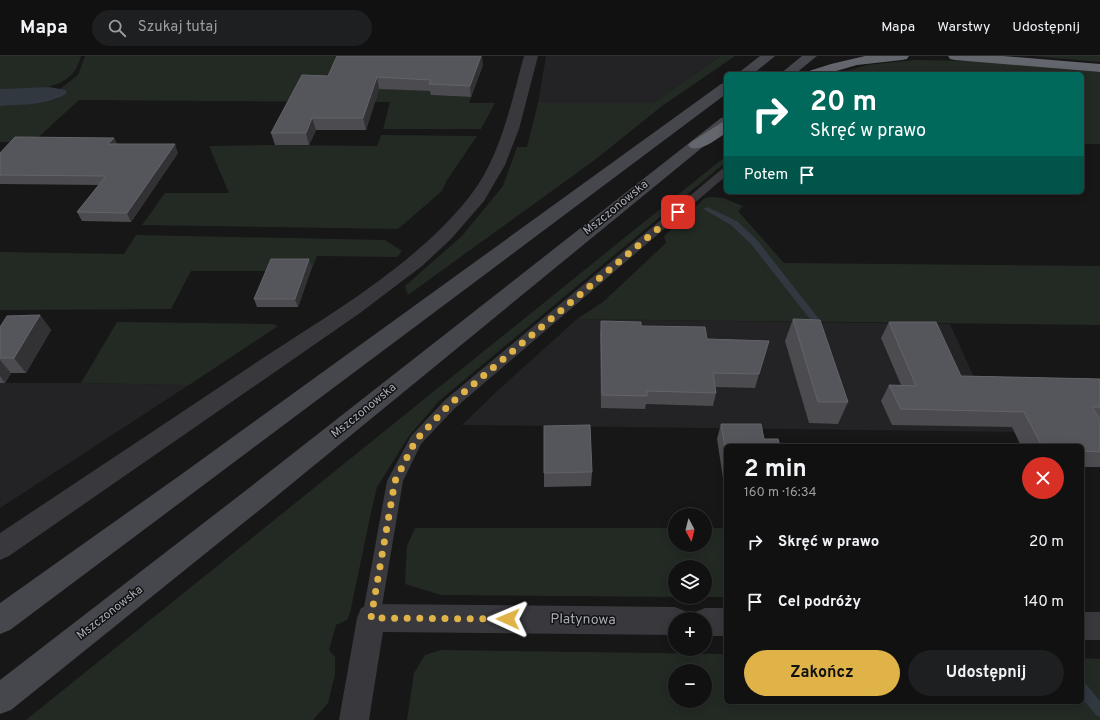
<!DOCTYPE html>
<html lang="pl">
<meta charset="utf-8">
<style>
body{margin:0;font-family:Overpass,sans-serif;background:#1e1f20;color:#f1f3f6;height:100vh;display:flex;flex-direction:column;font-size:15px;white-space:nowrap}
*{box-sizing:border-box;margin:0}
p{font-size:13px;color:#9c9d9f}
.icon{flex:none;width:22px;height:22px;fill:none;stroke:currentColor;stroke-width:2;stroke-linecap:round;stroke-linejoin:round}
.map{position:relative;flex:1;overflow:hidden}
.sheet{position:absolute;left:724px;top:388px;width:360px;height:260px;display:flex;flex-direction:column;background:#111112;border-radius:6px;box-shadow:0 2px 10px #0003,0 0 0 1px #303132}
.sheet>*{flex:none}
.banner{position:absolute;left:724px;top:16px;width:360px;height:122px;border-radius:6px;box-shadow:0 2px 10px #0003,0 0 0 1px #303132;background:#00695c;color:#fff;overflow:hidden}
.needle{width:26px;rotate:173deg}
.tools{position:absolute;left:668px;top:452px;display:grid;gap:8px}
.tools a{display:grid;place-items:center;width:44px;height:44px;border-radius:50%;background:#111112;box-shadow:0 2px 10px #0003,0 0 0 1px #303132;font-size:20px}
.pin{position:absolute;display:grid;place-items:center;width:34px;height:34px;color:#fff;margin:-17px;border-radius:8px;box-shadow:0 2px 6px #0006}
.me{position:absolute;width:44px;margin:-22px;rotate:271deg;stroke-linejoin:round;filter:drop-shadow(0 0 3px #0008)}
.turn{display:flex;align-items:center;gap:14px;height:84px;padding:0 20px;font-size:18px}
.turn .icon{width:52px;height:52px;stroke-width:2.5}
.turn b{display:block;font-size:28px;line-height:34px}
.then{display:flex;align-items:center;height:38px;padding:0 20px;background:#0003;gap:8px;font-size:15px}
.round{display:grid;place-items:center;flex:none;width:42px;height:42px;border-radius:21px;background:#1e1f20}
.head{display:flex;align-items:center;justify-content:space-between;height:68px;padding:0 20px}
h1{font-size:24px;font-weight:700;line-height:30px}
.primary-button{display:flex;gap:8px;margin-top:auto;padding:8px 20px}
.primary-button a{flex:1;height:46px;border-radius:24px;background:#dfb347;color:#111;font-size:16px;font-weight:700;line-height:46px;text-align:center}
.primary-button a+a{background:#1e1f20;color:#f1f3f6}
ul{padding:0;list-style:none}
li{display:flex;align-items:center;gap:12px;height:60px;padding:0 20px}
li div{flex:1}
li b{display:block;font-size:15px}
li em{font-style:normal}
header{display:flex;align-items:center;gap:24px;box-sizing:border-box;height:56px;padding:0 20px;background:#111112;border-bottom:1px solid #303132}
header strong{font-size:19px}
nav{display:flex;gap:22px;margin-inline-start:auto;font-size:14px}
.search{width:280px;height:36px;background:#1e1f20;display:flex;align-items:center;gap:10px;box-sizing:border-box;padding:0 14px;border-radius:22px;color:#9c9d9f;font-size:15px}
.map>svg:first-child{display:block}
.built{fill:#232325}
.green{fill:#232a24;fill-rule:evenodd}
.water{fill:#313840}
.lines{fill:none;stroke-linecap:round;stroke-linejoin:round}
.stream{fill:#313840;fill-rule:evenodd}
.service{fill:#38383d;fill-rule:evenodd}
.minor{fill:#38383d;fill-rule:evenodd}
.tertiary{fill:#38383d;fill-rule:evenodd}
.secondary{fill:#46474d;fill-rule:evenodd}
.motorway{fill:#64666d;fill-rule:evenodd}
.wall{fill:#4b4b50}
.shaded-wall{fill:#323235}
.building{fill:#55565b;stroke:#636469}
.route{stroke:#dfb347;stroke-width:7;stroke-dasharray:0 12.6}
.labels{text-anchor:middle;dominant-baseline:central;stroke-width:3;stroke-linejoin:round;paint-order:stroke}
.street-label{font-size:12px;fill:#aaadb7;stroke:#121213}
.near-street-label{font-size:14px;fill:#aaadb7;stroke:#121213}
</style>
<header>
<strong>Mapa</strong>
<div class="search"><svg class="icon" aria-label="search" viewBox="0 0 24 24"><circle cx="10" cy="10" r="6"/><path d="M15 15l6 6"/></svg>Szukaj tutaj</div>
<nav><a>Mapa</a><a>Warstwy</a><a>Udostępnij</a></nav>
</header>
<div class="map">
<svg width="1100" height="664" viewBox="0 0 1100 664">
<rect width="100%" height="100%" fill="#171718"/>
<path class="built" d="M546 0H721L653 47H538Z
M577 263 950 268 977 328 1100 377 462 369 494 338Z
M0 327H81L189 329 0 452Z"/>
<path class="green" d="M0 0H81C72 38 31 32 0 33Z
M85 0H389L367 32 433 35 431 39 471 41 469 47H495L481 73H383L390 46 79 44 32 87 0 86V50L47 46 58 43 66 34 60 33 78 19Z
M721 0H735L662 50 596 103 408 239 405 230 462 180 503 130 517 91H527L538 47H653Z
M1033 0H1100V6Z
M914 4 978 5 1100 16V88H1082V18H836L867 9Z
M381 79 477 80 447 124 442 135 398 173 142 169 165 137H229L209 90 275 89 377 90Z
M726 100V106L439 345 409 380 377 431 372 452 350 557 347 564 336 569 329 594 335 601V618L328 647 313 664H26Z
M712 141 723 142 743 150 738 155 784 207 1100 210V269L577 263 603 246 666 187 664 180 705 142Z
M136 179 385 184 402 195 397 201 317 200 313 211H268L266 215H191L171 253 0 254V196L124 198Z
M117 266 273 268 278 270 189 329 81 327Z
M415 472H675V489H705V472H726V541H705V511H675V541L441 539 405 528 407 490Z
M441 594 726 598V646H1082V602L1100 603V664H407L414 617 425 599ZM675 615H705V645H675Z"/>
<path class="water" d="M49 31 66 34V38C46 50 22 48 0 50V33Z"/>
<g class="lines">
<path class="stream" d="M707 151 737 165 757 184 819 263 820 265 819 267H813L751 188 731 169 705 154 703 153Z
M1082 626 1086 628 1100 645V661L1096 659 1082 642Z"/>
<path class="service" d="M726 112V120L455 352 421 388 403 425 380 562 377 568 371 571 365 568 362 562 387 425 411 380 445 344 722 113Z"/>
<path class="minor" d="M371 548 675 551 685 555 688 563H675V579L383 576 369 664H339L357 562 361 552Z
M705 552H726V580H705V563H692L695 556Z
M1082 556H1100V584H1082Z"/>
<path class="tertiary" d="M524 0H538L519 73 505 109 484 145 451 183 422 210 360 257 9 500 0 504V477C89 418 177 359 266 300 338 253 416 208 470 140 501 100 511 47 524 0Z"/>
<path class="secondary" d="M760 0H775L753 18H737Z
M802 0H817L795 18H780Z
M726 27V38L10 574 0 578V547L186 415 721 28Z
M726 61V72L267 448 11 654 0 658V624L249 432 721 62Z"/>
<path class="motorway" d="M865 0H909L907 3 902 4 857 9 826 18H807L809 15 831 8Z
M948 0H1003L1100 8V16L955 4 950 3Z
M726 65V77C716 83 703 95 691 92L688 89 691 86 721 67Z"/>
</g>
<path class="wall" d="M483 9 471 41 431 39 430 35 379 33 366 74H316L309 89H275L271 77 328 20Z
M114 82 117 88 178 97 131 166 82 165 77 156 99 129 0 128V97Z
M312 211 298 251H257L254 243Z
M40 259 51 274 26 317H11L5 327H0V271Z
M793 263 848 346 838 368 809 367 785 285Z
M601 265 641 270 707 283 759 318 755 332 715 331 716 337 713 350 646 348 645 353 601 352 600 279Z
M889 266 961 320 1100 323V411H1082V390H1021L1012 371 892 369 881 345 889 329H901L881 282Z
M721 368 726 390V435H725L717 383Z
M592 416 591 430 544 431V417Z"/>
<path class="shaded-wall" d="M481 0H482L483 9 471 41 470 30Z
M377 21 379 33 366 74 363 62Z
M312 62 316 74 309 89 306 77Z
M114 82 118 91 108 88Z
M175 88 178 97 131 166 127 157Z
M309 203 312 211 298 251 295 243Z
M40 259 51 274 26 317 14 302Z
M0 304 11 317 5 327 0 320Z"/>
<path class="building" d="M337 0H481L470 30 429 28 431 24 377 21 363 62H312L306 77H271L302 19 328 20Z
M15 81 114 82 108 88H175L127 157 77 156 106 120 0 119V97Z
M271 203H309L295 243H254Z
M40 259 14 302H0V271L7 260Z
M793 263 820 264 848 346H818Z
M601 265 641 266V270L705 271 707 283 769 285 759 318 713 317 716 337 647 335V340L602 339Z
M889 266H936L961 320 1100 323V351H1092L1100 363V396L1082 395V390H1042L1024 356 901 353 889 329 916 330Z
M721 368H761L764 383H778L780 390H726V397Z
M590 369 592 416 544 417V370Z"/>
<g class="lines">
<path class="route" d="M508 563 371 562 395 425 416 384 450 348 678 156"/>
</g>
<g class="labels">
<g class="street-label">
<text transform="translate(616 152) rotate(-39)">Mszczonowska</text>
<text transform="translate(364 355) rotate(-39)">Mszczonowska</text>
<text transform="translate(110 557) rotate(-38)">Mszczonowska</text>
</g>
<g class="near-street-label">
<text transform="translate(583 564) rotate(1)">Platynowa</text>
</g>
</g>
</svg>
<div class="tools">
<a><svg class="needle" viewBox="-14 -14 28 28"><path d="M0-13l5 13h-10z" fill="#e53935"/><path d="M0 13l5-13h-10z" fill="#9c9d9f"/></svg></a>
<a><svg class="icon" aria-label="layers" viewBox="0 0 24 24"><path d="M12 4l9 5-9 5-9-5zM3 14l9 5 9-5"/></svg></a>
<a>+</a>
<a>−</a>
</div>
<div class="pin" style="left:678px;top:156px;background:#d93025"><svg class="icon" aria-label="arrive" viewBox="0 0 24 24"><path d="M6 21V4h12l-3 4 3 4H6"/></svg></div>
<svg class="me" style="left:508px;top:563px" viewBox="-20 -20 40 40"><path d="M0-17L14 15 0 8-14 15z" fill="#dfb347" stroke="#fff" stroke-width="4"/></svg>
<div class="banner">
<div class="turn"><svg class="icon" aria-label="right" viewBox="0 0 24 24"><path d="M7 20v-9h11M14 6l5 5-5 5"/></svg><div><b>20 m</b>Skręć w prawo</div></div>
<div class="then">Potem<svg class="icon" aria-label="arrive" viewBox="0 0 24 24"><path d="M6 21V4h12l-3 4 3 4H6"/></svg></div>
</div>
<section class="sheet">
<div class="head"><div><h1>2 min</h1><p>160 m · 16:34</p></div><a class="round" style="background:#d93025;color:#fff"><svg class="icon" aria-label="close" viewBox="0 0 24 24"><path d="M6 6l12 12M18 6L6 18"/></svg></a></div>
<ul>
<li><svg class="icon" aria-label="right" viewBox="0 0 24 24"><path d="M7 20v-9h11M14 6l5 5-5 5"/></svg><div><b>Skręć w prawo</b></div><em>20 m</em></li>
<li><svg class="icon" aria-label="arrive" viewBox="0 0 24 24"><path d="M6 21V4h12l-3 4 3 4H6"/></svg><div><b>Cel podróży</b></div><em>140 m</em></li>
</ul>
<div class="primary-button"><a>Zakończ</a><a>Udostępnij</a></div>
</section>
</div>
